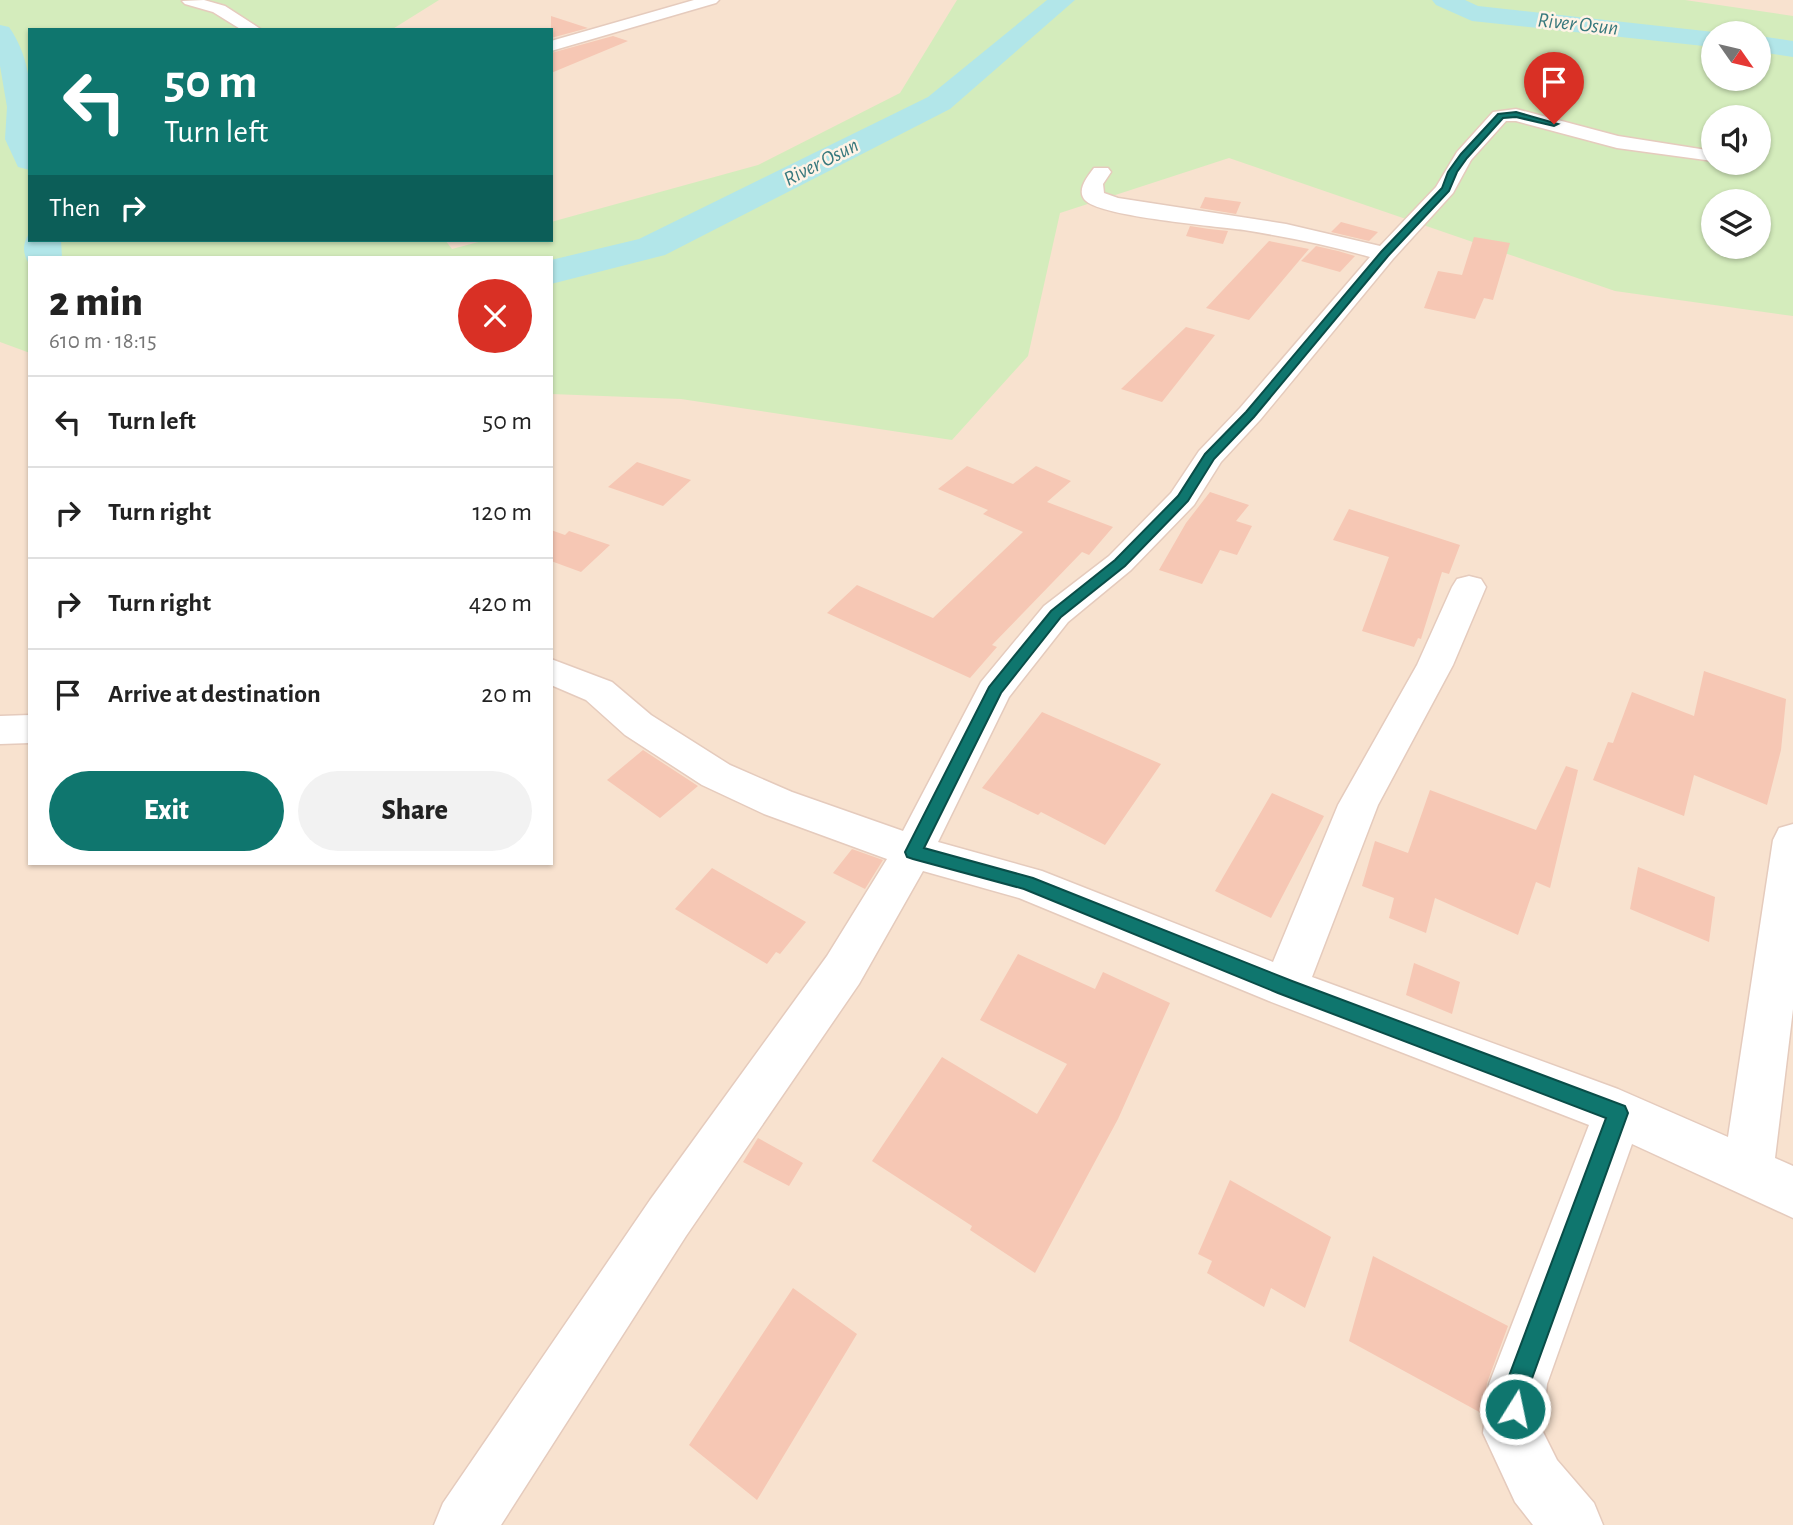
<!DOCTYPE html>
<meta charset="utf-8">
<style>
body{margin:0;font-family:"Alegreya Sans",sans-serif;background:#f2f2f2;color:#222;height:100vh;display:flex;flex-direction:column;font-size:26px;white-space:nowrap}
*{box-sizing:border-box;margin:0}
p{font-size:23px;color:#767676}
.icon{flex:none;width:38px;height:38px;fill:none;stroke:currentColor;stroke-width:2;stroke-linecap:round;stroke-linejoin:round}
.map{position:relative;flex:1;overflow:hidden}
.sheet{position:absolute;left:28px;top:256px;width:525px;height:609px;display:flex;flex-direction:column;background:#fff;border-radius:0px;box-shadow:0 2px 5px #0004}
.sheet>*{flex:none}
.hud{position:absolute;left:28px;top:28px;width:525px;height:214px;border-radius:0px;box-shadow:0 2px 5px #0004;background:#0f766e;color:#fff;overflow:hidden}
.needle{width:46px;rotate:124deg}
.fabs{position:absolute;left:1701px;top:21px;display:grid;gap:14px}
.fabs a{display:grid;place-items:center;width:70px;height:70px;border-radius:50%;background:#fff;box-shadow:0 2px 5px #0004;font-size:35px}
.pin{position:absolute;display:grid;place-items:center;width:60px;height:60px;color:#fff;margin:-72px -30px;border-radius:50% 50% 50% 0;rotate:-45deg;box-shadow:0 0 7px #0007}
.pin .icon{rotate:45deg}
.me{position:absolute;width:77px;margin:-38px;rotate:10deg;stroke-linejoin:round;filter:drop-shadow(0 0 5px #0008)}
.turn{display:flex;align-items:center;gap:24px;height:147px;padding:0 21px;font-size:32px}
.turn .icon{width:91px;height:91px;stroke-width:2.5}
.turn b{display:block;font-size:49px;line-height:60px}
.then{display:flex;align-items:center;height:66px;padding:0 21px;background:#0003;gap:14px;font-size:26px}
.round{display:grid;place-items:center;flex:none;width:74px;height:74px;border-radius:37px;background:#f2f2f2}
.headline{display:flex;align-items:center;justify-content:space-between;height:119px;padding:0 21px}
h1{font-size:42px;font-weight:800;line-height:52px}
.action{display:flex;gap:14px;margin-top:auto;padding:14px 21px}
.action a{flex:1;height:80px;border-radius:42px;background:#0f766e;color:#fff;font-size:28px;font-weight:800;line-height:80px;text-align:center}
.action a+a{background:#f2f2f2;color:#222}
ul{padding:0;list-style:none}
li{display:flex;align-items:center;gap:21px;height:91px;padding:0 21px;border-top:2px solid #e0e0e0}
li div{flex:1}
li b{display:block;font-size:26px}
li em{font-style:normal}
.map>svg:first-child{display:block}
.residential{fill:#f8e2cf;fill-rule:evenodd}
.green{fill:#d4ecbc;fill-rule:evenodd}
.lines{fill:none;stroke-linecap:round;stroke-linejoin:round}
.river{fill:#b2e6e9;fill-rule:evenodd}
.building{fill:#f6c7b4}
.minor-casing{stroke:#e5cbbd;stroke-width:3}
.minor{fill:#fff;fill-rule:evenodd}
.route{fill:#0f766e;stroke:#0a4d48;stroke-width:2}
.labels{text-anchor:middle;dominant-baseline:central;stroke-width:5;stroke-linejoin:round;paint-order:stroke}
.far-water-label{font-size:21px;font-style:italic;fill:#37787d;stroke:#fff3e6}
</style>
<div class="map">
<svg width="1793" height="1525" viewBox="0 0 1793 1525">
<rect width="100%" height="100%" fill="#feefde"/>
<path class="residential" d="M0 0H1793V1525H0ZM30 30H551V240H30ZM1713 33H1759V79H1713ZM1713 117H1759V163H1713ZM1713 201H1759V247H1713ZM30 257H551V863H30Z"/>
<path class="green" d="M0 0H439L391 30H30V240H445L452 249 486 240H551V222L758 165 900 93 957 0H1685L1793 16V316L1615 291 1229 158 1060 213 1028 356 952 440 681 399 551 394V257H30V353L0 342ZM1713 33H1759V79H1713ZM1713 117H1759V163H1713ZM1713 201H1759V247H1713Z"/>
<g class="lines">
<path class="river" d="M1047 0H1075L950 109 665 255 551 284V260L639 239 928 97Z
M1432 0H1465L1478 6 1723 33H1713V47L1472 21 1436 5Z
M0 25 9 27C39 70 30 120 30 170L18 167 5 139 7 107 0 66Z
M1759 36 1793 41V57L1759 52Z
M30 232V240H61L62 257H30V265C22 254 22 243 30 232Z"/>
</g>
<path class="building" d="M551 16 588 28 551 38Z
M613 36 628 41 551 73V53Z
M1205 197 1241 202 1236 214 1200 208Z
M1341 222 1378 232 1369 241 1331 232Z
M1190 226 1209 229 1228 231 1223 244 1186 236Z
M1474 237 1510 243 1493 300 1484 298 1475 319 1424 308 1438 271 1462 275Z
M1269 241 1309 249 1249 320 1206 308Z
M1316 246 1338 251 1355 256 1340 272 1301 261Z
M1186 327 1215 335 1162 402 1121 389Z
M637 462 691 480 663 506 608 487Z
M967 466 1013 484 1036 466 1071 481 1047 502 1113 527 1089 555 1082 552 992 645 997 647 970 678 827 613 857 585 933 618 1023 532 983 514 988 510 938 489Z
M1210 492 1249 505 1236 521 1252 526 1237 555 1220 550 1202 584 1159 570 1186 523Z
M1349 509 1460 545 1449 574 1442 572 1421 639 1418 638 1414 647 1362 631 1389 557 1333 540Z
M551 530 565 535 569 531 610 545 581 572 551 561Z
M1704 671 1786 699 1781 750 1767 805 1694 775 1684 816 1593 780 1608 742 1613 743 1632 692 1694 716Z
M1042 712 1161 764 1105 845 1041 812 1038 815 982 788Z
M643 750 698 786 660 818 607 780Z
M1566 766 1578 770 1550 888 1536 882 1518 935 1435 898 1426 933 1389 918 1394 898 1362 886 1375 841 1408 853 1430 790 1536 830Z
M1272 793 1324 816 1271 918 1215 891Z
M852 849 883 860 865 889 833 873Z
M1638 867 1715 897 1709 942 1630 909Z
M712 868 806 922 780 954 776 952 767 964 675 909Z
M1018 954 1095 989 1103 972 1170 1003 1118 1119 1035 1273 970 1230 972 1226 872 1161 942 1057 1037 1114 1067 1064 980 1020Z
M1414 963 1460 982 1452 1014 1406 995Z
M758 1138 803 1163 789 1186 743 1162Z
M1230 1180 1331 1237 1305 1308 1271 1288 1264 1307 1207 1273 1212 1261 1198 1254Z
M1373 1256 1508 1326 1487 1383 1483 1414 1349 1341Z
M793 1288 857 1334 757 1500 689 1445Z"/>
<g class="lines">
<defs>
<path id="minor" d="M204 0 225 6 262 30H242L213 12 185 4 182 1Z
M694 0H719L716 3 551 51V41Z
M1516 109 1618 136 1713 151V161L1617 148 1516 121H1506L1471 160 1453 193 1393 259 1260 420 1221 462 1194 505 1131 570 1068 622 1009 697 938 842 1042 871 1273 962 1338 805 1417 665 1452 587 1457 579 1469 576 1481 579 1486 587 1453 665 1378 805 1312 977 1618 1089 1728 1137 1773 840 1779 828 1793 824V1009L1775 1158 1793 1166V1218L1632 1144 1547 1384 1542 1430 1557 1460 1594 1503 1603 1525H1533L1515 1502 1483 1433 1489 1384 1589 1125 1269 1001 1019 898 923 871 859 984 686 1236 501 1525H434L443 1503 650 1200 827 956 887 859 764 814 702 785 625 735 586 700 551 685V659L612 682 651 715 730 765 792 792 903 831 981 682 1044 606 1109 556 1171 493 1199 451 1240 408 1370 257C1329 245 1286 237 1244 230 1215 226 1104 217 1086 201 1075 191 1088 176 1094 168H1108L1111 172 1103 184 1104 193 1118 198 1286 224 1380 246 1436 187 1457 152 1493 112Z
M30 715V743L0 744V716Z"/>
</defs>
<use href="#minor" class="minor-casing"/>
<use href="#minor" class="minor"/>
</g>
<path class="route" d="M1516 112 1558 124 1554 126 1516 117 1503 118 1467 158 1457 172 1449 191 1388 256 1254 417 1214 459 1188 501 1125 566 1061 617 1001 693 924 848 1033 878 1292 981 1625 1106 1628 1113 1530 1384 1524 1417 1515 1421 1507 1417 1503 1409 1506 1384 1606 1118 1278 993 1024 889 913 859 907 857 905 852 989 687 1051 611 1115 560 1178 496 1205 454 1246 412 1381 252 1442 188 1448 172 1461 154 1498 114Z"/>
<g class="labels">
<g class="far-water-label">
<text transform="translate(1578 24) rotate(6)">River Osun</text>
<text transform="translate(821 162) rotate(-27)">River Osun</text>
</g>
</g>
</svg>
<div class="fabs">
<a><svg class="needle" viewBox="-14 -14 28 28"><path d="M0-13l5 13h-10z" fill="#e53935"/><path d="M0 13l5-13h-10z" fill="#767676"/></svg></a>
<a><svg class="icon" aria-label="sound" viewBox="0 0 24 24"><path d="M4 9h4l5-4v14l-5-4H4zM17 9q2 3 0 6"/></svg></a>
<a><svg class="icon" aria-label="layers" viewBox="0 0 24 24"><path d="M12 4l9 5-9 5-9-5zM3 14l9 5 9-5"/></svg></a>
</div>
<div class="pin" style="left:1554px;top:124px;background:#d93025"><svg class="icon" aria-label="arrive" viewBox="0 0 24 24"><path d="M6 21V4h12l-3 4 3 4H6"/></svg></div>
<svg class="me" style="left:1515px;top:1409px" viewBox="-20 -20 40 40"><circle r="17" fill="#0f766e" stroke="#fff" stroke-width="3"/><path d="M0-11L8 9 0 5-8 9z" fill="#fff"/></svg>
<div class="hud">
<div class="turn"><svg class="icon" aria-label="left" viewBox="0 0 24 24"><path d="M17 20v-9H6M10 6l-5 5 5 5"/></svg><div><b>50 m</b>Turn left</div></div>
<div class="then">Then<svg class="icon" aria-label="right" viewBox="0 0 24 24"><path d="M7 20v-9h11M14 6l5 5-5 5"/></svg></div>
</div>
<section class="sheet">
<div class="headline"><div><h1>2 min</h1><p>610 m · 18:15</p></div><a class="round" style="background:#d93025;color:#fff"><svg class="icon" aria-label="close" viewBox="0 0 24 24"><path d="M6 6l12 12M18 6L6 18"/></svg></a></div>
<ul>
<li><svg class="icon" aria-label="left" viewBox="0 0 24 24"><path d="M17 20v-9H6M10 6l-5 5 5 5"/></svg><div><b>Turn left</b></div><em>50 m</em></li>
<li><svg class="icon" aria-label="right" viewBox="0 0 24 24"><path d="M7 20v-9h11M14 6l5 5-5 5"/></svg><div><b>Turn right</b></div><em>120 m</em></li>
<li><svg class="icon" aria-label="right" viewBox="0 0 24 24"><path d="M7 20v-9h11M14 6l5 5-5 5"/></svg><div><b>Turn right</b></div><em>420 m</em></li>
<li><svg class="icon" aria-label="arrive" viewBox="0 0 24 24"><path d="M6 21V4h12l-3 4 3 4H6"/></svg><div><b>Arrive at destination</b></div><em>20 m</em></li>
</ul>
<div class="action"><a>Exit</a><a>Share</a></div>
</section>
</div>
